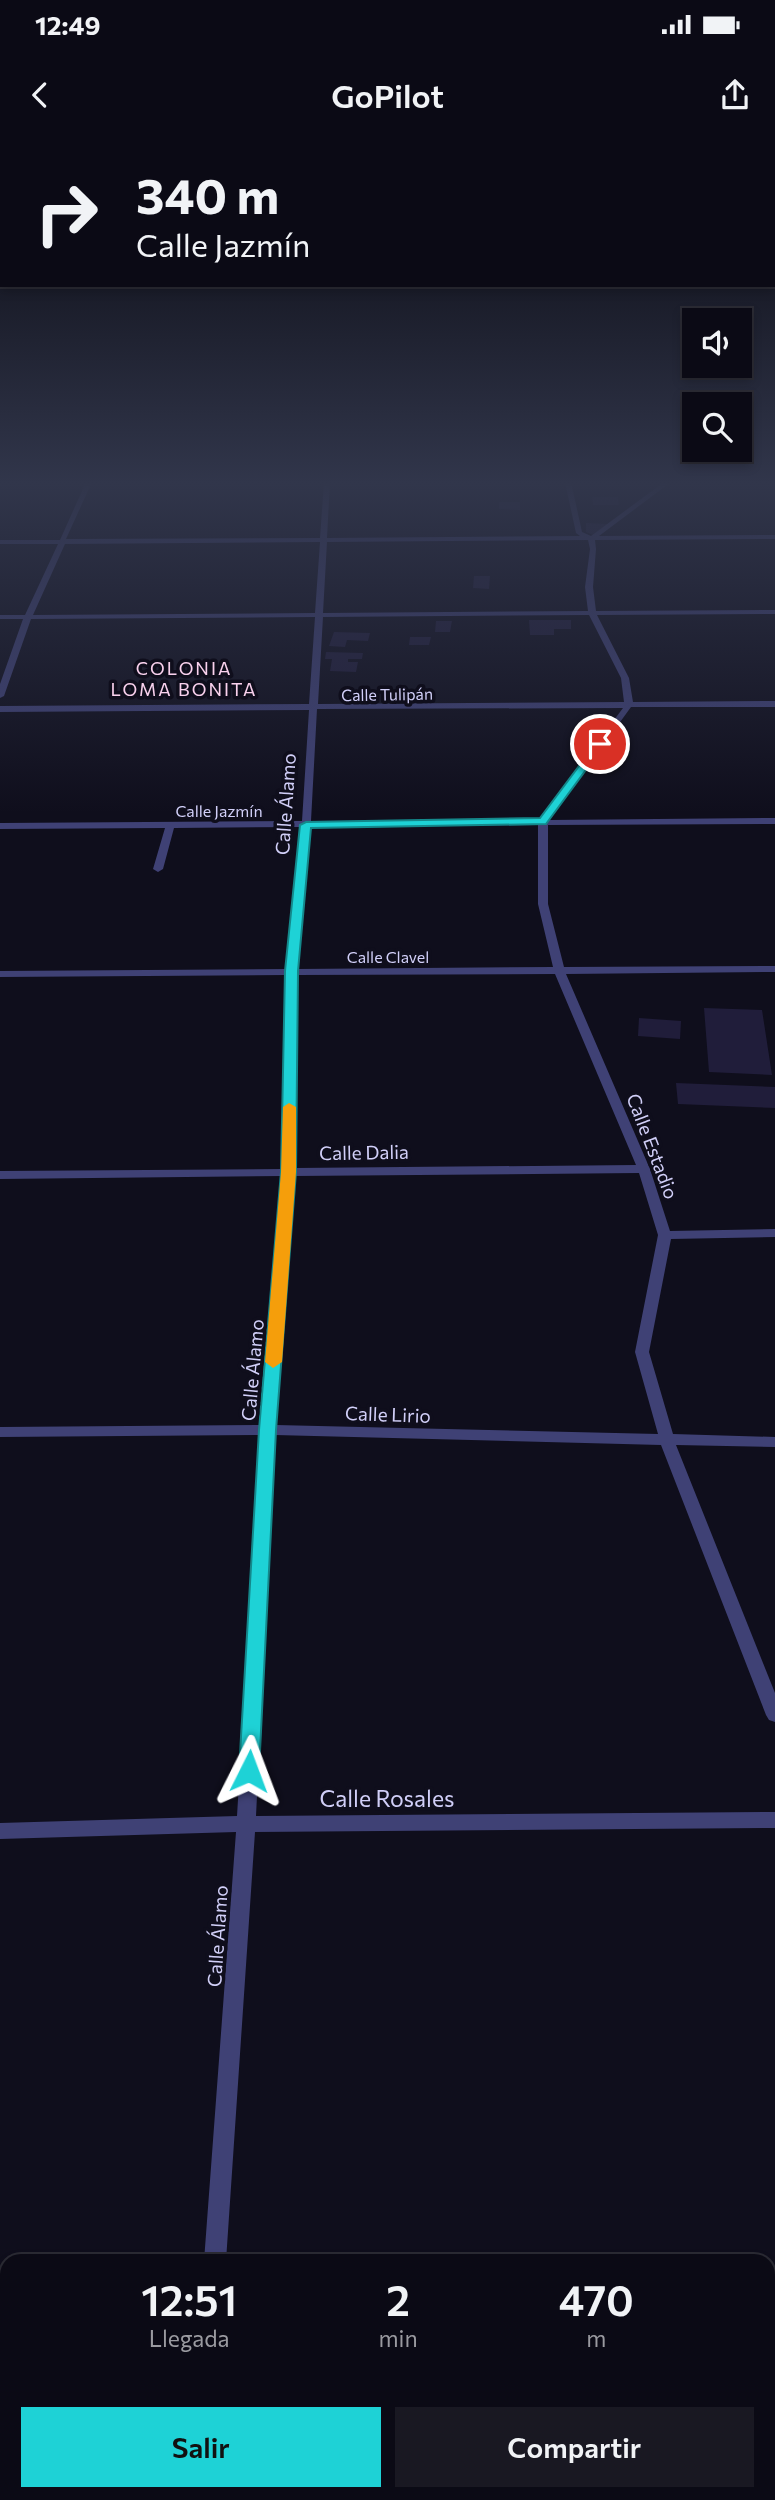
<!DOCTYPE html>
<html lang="es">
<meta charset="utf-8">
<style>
body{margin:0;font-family:Commissioner,sans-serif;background:#191822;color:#f1f3f6;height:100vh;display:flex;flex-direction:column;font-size:26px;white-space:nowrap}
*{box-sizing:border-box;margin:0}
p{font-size:23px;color:#9a9aa0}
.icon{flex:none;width:38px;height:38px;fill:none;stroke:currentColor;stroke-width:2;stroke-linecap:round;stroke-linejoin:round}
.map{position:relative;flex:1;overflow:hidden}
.side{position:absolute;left:0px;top:2114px;width:775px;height:247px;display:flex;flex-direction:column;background:#0b0a15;border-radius:21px 21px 0 0;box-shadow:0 4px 10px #0003,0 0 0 2px #2b2b34}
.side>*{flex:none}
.banner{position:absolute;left:0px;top:0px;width:775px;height:147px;box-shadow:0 4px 10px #0003,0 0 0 2px #2b2b34;background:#0b0a15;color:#f1f3f6;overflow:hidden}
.tools{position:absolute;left:682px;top:168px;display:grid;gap:14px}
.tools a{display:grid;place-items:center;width:70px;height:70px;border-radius:0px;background:#0b0a15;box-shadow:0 4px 10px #0003,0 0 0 2px #2b2b34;font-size:35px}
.pin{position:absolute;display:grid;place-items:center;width:60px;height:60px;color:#fff;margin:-30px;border:4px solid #fff;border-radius:50%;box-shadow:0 2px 7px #0007}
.me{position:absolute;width:77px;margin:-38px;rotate:3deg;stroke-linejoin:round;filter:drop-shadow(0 0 5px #0008)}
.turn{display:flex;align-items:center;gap:24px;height:147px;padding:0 21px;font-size:32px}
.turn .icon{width:91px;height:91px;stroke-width:2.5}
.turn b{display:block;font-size:49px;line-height:60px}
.eta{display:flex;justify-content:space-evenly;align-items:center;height:119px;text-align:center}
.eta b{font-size:42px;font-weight:600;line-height:49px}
.cta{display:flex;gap:14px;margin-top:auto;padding:14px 21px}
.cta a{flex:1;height:80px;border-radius:0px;background:#1ed2d6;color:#111;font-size:28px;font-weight:600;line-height:80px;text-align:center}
.cta a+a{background:#191822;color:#f1f3f6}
.status{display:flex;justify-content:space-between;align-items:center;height:49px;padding:0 35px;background:#0b0a15;direction:ltr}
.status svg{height:19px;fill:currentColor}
header{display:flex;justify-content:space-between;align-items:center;height:91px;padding:0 21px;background:#0b0a15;font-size:32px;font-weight:600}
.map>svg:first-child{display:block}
.building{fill:#201d3a}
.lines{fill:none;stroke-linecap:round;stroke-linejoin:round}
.street{fill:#3f4175;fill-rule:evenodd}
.route{fill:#1ed2d6;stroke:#14888b;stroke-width:2}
.slow{fill:#f59e0b}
.labels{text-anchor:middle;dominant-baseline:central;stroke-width:7;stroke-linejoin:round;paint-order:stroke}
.far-street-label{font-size:16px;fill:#d1cff8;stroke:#0f0e1c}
.far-neighbourhood-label{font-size:18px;letter-spacing:2px;fill:#f9d1ed;stroke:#0f0e1c}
.street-label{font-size:19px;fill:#d1cff8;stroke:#0f0e1c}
.near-street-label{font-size:23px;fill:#d1cff8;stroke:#0f0e1c}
</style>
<div class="status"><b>12:49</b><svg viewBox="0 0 49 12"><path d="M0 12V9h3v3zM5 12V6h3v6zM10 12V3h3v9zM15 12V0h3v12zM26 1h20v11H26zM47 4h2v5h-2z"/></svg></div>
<header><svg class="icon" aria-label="back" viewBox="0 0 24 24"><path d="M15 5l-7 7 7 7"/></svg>GoPilot<svg class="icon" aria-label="share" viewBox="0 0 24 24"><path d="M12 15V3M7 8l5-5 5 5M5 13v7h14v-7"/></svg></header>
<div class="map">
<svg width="775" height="2360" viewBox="0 0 775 2360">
<rect width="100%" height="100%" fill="#0f0e1c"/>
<path class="building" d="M592 357H618L619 365H593Z
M499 362H520V370L499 369Z
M586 383 608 384 593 395 586 392Z
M474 436H490L489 449 473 448Z
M529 480H571V489H554V495H530Z
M436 481H452L450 492H435Z
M334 492 370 493 368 501 347 500 345 507 329 506Z
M410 497H431L429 505H409Z
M326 512 363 513 362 519H348V522H358L356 532 330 531 332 519H325Z
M704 868 762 870 772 935 709 932Z
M639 878 681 881 680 899 638 896Z
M676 943 775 947V968L678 964Z"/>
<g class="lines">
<path class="street" d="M86 342H92L66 399 320 398 324 342H330L327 398 580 396 576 393 565 342H571L582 392 591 396 664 342H671L599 396 775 395V399L595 400 596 409 593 447 596 471 775 470V474L597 475 629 538 633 562 775 561V567H631L549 680 775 678V684L548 685V764L564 827 775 826V832L566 834 650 1029 670 1091 775 1089V1097L671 1099 649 1212 673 1294 775 1297V1307L676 1305 775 1553V1582L769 1580 766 1575 661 1305 275 1295 256 1676 775 1672V1688L255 1692 226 2121H204L236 1692 0 1699V1683L237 1676 260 1295 0 1297V1287L261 1285 282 1036 0 1039V1031L283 1029 286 835 0 837V831L286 829 301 687 174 688 163 729 158 732 153 729 165 688 0 689V683L302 681 309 570 0 572V566L309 564 315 477 31 479 4 556 0 558V544L23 479H0V475H25L58 404H0V400H60ZM588 400 590 409 585 447 588 471 323 473 327 402ZM320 402 315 473 33 475 65 404ZM589 475 621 538 624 562 318 564 323 477ZM623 568 539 680 311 681 317 569ZM538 685V764L553 827 297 829 311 687ZM555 834 636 1025 295 1028 296 835ZM639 1033 658 1095 635 1212 658 1294 276 1285 295 1036Z
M7 2345V2354H124L122 2360H0V2346Z
M278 2354H462L464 2360H280Z"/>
</g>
<linearGradient id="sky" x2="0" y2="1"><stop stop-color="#08080f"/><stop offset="0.51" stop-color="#31364b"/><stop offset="1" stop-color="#31364b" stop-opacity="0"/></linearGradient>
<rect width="775" height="673" fill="url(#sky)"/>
<path class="route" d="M597 602 605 604 546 684 311 688 298 831 296 1032 276 1290 259 1631 256 1637 249 1640 242 1637 239 1631 259 1290 281 1032 285 831 300 685 306 682 540 678Z"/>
<path class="slow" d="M289 963 296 967V1032L282 1222 273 1228 265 1222 281 1032 283 967Z"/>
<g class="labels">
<g class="far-street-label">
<text transform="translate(387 554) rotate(-1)">Calle Tulipán</text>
<text x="219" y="670">Calle Jazmín</text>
<text x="388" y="816">Calle Clavel</text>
</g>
<g class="far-neighbourhood-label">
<text x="184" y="528">COLONIA<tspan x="184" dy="21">LOMA BONITA</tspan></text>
</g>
<g class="street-label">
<text transform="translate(285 664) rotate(-86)">Calle Álamo</text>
<text transform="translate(653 1006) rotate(69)">Calle Estadio</text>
<text transform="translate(364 1012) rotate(-1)">Calle Dalia</text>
<text transform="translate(252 1230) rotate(-85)">Calle Álamo</text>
<text transform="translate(388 1274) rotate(2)">Calle Lirio</text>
<text transform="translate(217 1796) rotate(-86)">Calle Álamo</text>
</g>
<g class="near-street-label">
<text x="387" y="1658">Calle Rosales</text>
</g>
</g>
</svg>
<div class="tools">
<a><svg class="icon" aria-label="sound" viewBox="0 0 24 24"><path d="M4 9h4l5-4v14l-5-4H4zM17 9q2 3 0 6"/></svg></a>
<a><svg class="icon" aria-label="search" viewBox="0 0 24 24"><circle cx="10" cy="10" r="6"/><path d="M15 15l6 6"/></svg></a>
</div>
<div class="pin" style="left:600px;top:604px;background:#d93025"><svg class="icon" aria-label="arrive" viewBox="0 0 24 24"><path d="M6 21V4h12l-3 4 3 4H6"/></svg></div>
<svg class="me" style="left:249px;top:1631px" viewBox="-20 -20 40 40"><path d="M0-17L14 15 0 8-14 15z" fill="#1ed2d6" stroke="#fff" stroke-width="4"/></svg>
<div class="banner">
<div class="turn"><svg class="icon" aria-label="right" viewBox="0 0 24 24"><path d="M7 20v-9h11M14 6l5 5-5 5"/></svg><div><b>340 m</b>Calle Jazmín</div></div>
</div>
<section class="side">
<div class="eta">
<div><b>12:51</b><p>Llegada</p></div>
<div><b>2</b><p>min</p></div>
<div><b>470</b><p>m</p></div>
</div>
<div class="cta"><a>Salir</a><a>Compartir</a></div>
</section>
</div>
